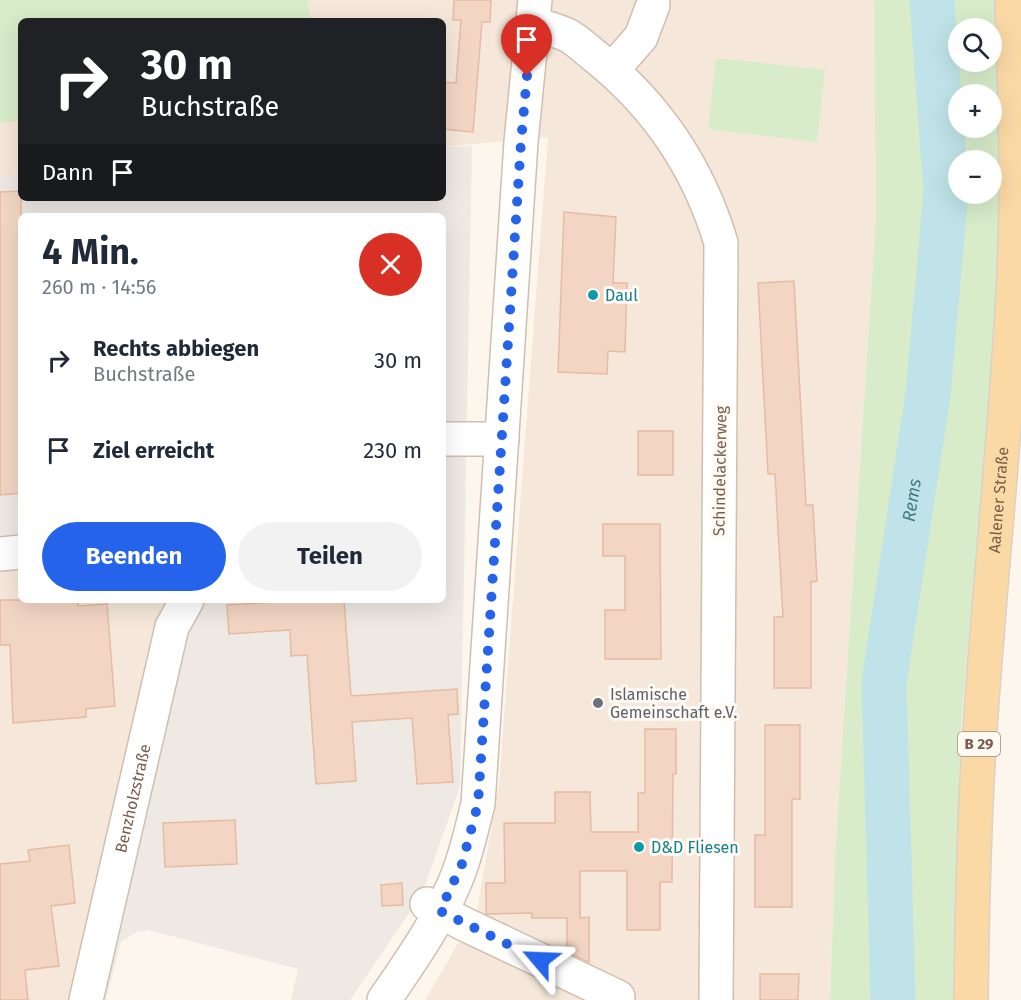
<!DOCTYPE html>
<html lang="de">
<meta charset="utf-8">
<style>
body{margin:0;font-family:"Fira Sans",sans-serif;background:#f2f2f3;color:#1f2937;height:100vh;display:flex;flex-direction:column;font-size:22px;white-space:nowrap}
*{box-sizing:border-box;margin:0}
p{font-size:20px;color:#747a83}
.icon{flex:none;width:33px;height:33px;fill:none;stroke:currentColor;stroke-width:2;stroke-linecap:round;stroke-linejoin:round}
.map{position:relative;flex:1;overflow:hidden}
.sheet{position:absolute;left:18px;top:213px;width:428px;height:390px;display:flex;flex-direction:column;background:#fff;border-radius:9px;box-shadow:0 6px 24px #0002}
.sheet>*{flex:none}
.top-card{position:absolute;left:18px;top:18px;width:428px;height:183px;border-radius:9px;box-shadow:0 6px 24px #0002;background:#202124;color:#fff;overflow:hidden}
.fabs{position:absolute;left:948px;top:18px;display:grid;gap:12px}
.fabs a{display:grid;place-items:center;width:54px;height:54px;border-radius:50%;background:#fff;box-shadow:0 6px 24px #0002;font-size:30px}
.pin{position:absolute;display:grid;place-items:center;width:51px;height:51px;color:#fff;margin:-62px -26px;border-radius:50% 50% 50% 0;rotate:-45deg;box-shadow:0 0 6px #0007}
.pin .icon{rotate:45deg}
.me{position:absolute;width:66px;margin:-33px;rotate:296deg;stroke-linejoin:round;filter:drop-shadow(0 0 4px #0008)}
.turn{display:flex;align-items:center;gap:21px;height:126px;padding:0 24px;font-size:27px}
.turn .icon{width:78px;height:78px;stroke-width:2.5}
.turn b{display:block;font-size:42px;line-height:51px}
.then{display:flex;align-items:center;height:57px;padding:0 24px;background:#0003;gap:12px;font-size:22px}
.round{display:grid;place-items:center;flex:none;width:63px;height:63px;border-radius:32px;background:#f2f2f3}
.overview{display:flex;align-items:center;justify-content:space-between;height:102px;padding:0 24px}
h1{font-size:36px;font-weight:700;line-height:45px}
.action{display:flex;gap:12px;margin-top:auto;padding:12px 24px}
.action a{flex:1;height:69px;border-radius:36px;background:#2563eb;color:#fff;font-size:24px;font-weight:700;line-height:69px;text-align:center}
.action a+a{background:#f2f2f3;color:#1f2937}
ul{padding:0;list-style:none}
li{display:flex;align-items:center;gap:18px;height:90px;padding:0 24px}
li div{flex:1}
li b{display:block;font-size:22px}
li em{font-style:normal}
.map>svg:first-child{display:block}
.residential{fill:#f5e8da}
.industrial{fill:#efe9e4}
.green{fill:#d8ecc9;fill-rule:evenodd}
.lines{fill:none;stroke-linecap:round;stroke-linejoin:round}
.river{stroke:#bfe3e8;stroke-width:45}
.building{fill:#f3d5c3;stroke:#e6bba3;stroke-width:1.5}
.minor-casing{stroke:#d1beb0;stroke-width:36}
.major-casing{stroke:#dad1cd;stroke-width:36}
.minor{stroke:#fff;stroke-width:33}
.major{stroke:#fbd9a5;stroke-width:33}
.route{stroke:#2563eb;stroke-width:10;stroke-dasharray:0 18}
.culture-dot{fill:#0f9aa8;stroke:#fffaf3;stroke-width:2}
.worship-dot{fill:#6b7280;stroke:#fffaf3;stroke-width:2}
.labels{text-anchor:middle;dominant-baseline:central;stroke-width:6;stroke-linejoin:round;paint-order:stroke}
.shield{fill:#fffaf3;stroke:#a28b7f;stroke-width:1.5}
.shield-label{font-size:15px;font-weight:bold;fill:#7a5c4d}
.culture-label{font-size:16px;fill:#0d838f;stroke:#fffaf3;text-anchor:start}
.street-label{font-size:16px;fill:#7a5c4d;stroke:#fffaf3}
.worship-label{font-size:16px;fill:#5b616d;stroke:#fffaf3;text-anchor:start}
.water-label{font-size:18px;font-style:italic;fill:#437c86;stroke:#fffaf3}
</style>
<div class="map">
<svg width="1021" height="1000" viewBox="0 0 1021 1000">
<rect width="100%" height="100%" fill="#fdf6ec"/>
<path class="residential" d="M0 0H874L876 215 835 856 830 1000H425L477 911 499 784 548 137 443 147 442 21H21V174L0 176Z
M21 552V600H187L86 1000H0V554Z"/>
<path class="industrial" d="M472 146 460 786 422 894 350 1000H291L298 969 148 930 137 932 121 942 106 1000H86L187 600H442V216H21V552L0 554V176L21 174V198H442L443 147Z"/>
<path class="green" d="M0 0H308L310 21H21V120L0 123Z
M874 0H1000V275L961 728 955 933V1000H830L835 856 876 215ZM958 28H992V62H958ZM958 94H992V128H958ZM958 160H992V194H958Z
M716 58 825 70 817 142 708 129Z"/>
<g class="lines">
<path class="river" id="s1" d="M893 1000 884 682 928 395 946 191 932 0"/>
</g>
<path class="building" d="M454 0H491L490 22H482L473 132 442 129V82L456 83 461 20H453Z
M21 191V493L0 495V192Z
M564 212 616 217 613 283H627L625 352 608 351 607 374 558 372Z
M794 281 806 505H813L817 581 811 582V688H774V617H783L775 474H768L758 283Z
M638 431H673V475H638Z
M603 524H660L661 659H605V610H625V556H603Z
M0 600H78V606L107 604 115 706 86 709V717L13 723 10 645H0Z
M305 600H344L351 696 457 689 458 714 448 715 453 782 417 784 412 718 352 722 356 781 316 784 307 655 291 656 290 630 229 634 227 605Z
M765 725H800V799H792V907H755V835H765Z
M645 729H676V774H673L672 882H660V930H627V871H580V918L589 917V962L567 952V918H532V913L486 914V883H505L504 823H555V792H590L591 832H638V793H645Z
M235 820 237 864 165 867 163 823Z
M69 845 75 903 51 906 59 966 25 970 28 1000H0V864L30 861 28 850Z
M402 883 403 905 382 906 381 885Z
M760 974H799L798 1000H760Z"/>
<g class="lines">
<defs>
<g id="minor">
<path d="M532 23C543 27 556 30 567 35 577 40 587 50 596 57 657 106 699 169 721 243L716 1000"/>
<path d="M612 70 641 37 653 5"/>
<path d="M442 439H502"/>
<path d="M0 554 21 552"/>
<path d="M427 904 462 923 618 997"/>
<path id="s2" d="M86 1000 172 627 187 600"/>
<path d="M384 1000C411 961 448 908 462 863 469 843 473 823 478 804L521 142 535 0"/>
</g>
<g id="major">
<path id="s3" d="M971 1000C972 914 974 829 979 744 989 588 1006 433 1014 277 1018 185 1015 92 1012 0"/>
</g>
</defs>
<use href="#minor" class="minor-casing"/>
<use href="#major" class="major-casing"/>
<use href="#minor" class="minor"/>
<use href="#major" class="major"/>
</g>
<g class="lines">
<path class="route" d="M527 76 521 142 478 804 462 864 440 911 540 960"/>
</g>
<g class="culture-dot">
<circle cx="593" cy="295" r="6"/>
<circle cx="639" cy="847" r="6"/>
</g>
<circle class="worship-dot" cx="598" cy="703" r="6"/>
<g class="labels">
<rect class="shield" x="958" y="732" width="42" height="24" rx="4.5"/>
<g class="shield-label">
<text x="979" y="744">B 29</text>
</g>
<g class="culture-label">
<text x="605" y="295">Daul</text>
<text x="651" y="847">D&amp;D Fliesen</text>
</g>
<g class="street-label">
<text transform="translate(720 471) rotate(-89)">Schindelackerweg</text>
<text stroke="none"><textPath href="#s3" startOffset="501">Aalener Straße</textPath></text>
<text stroke="none"><textPath href="#s2" startOffset="207">Benzholzstraße</textPath></text>
</g>
<g class="worship-label">
<text x="610" y="694">Islamische<tspan x="610" dy="18">Gemeinschaft e.V.</tspan></text>
</g>
<g class="water-label">
<text stroke="none"><textPath href="#s1" startOffset="502">Rems</textPath></text>
</g>
</g>
</svg>
<div class="fabs">
<a><svg class="icon" aria-label="search" viewBox="0 0 24 24"><circle cx="10" cy="10" r="6"/><path d="M15 15l6 6"/></svg></a>
<a>+</a>
<a>−</a>
</div>
<div class="pin" style="left:527px;top:76px;background:#d93025"><svg class="icon" aria-label="arrive" viewBox="0 0 24 24"><path d="M6 21V4h12l-3 4 3 4H6"/></svg></div>
<svg class="me" style="left:540px;top:960px" viewBox="-20 -20 40 40"><path d="M0-17L14 15 0 8-14 15z" fill="#2563eb" stroke="#fff" stroke-width="4"/></svg>
<div class="top-card">
<div class="turn"><svg class="icon" aria-label="right" viewBox="0 0 24 24"><path d="M7 20v-9h11M14 6l5 5-5 5"/></svg><div><b>30 m</b>Buchstraße</div></div>
<div class="then">Dann<svg class="icon" aria-label="arrive" viewBox="0 0 24 24"><path d="M6 21V4h12l-3 4 3 4H6"/></svg></div>
</div>
<section class="sheet">
<div class="overview"><div><h1>4 Min.</h1><p>260 m · 14:56</p></div><a class="round" style="background:#d93025;color:#fff"><svg class="icon" aria-label="close" viewBox="0 0 24 24"><path d="M6 6l12 12M18 6L6 18"/></svg></a></div>
<ul>
<li><svg class="icon" aria-label="right" viewBox="0 0 24 24"><path d="M7 20v-9h11M14 6l5 5-5 5"/></svg><div><b>Rechts abbiegen</b><p>Buchstraße</p></div><em>30 m</em></li>
<li><svg class="icon" aria-label="arrive" viewBox="0 0 24 24"><path d="M6 21V4h12l-3 4 3 4H6"/></svg><div><b>Ziel erreicht</b></div><em>230 m</em></li>
</ul>
<div class="action"><a>Beenden</a><a>Teilen</a></div>
</section>
</div>
